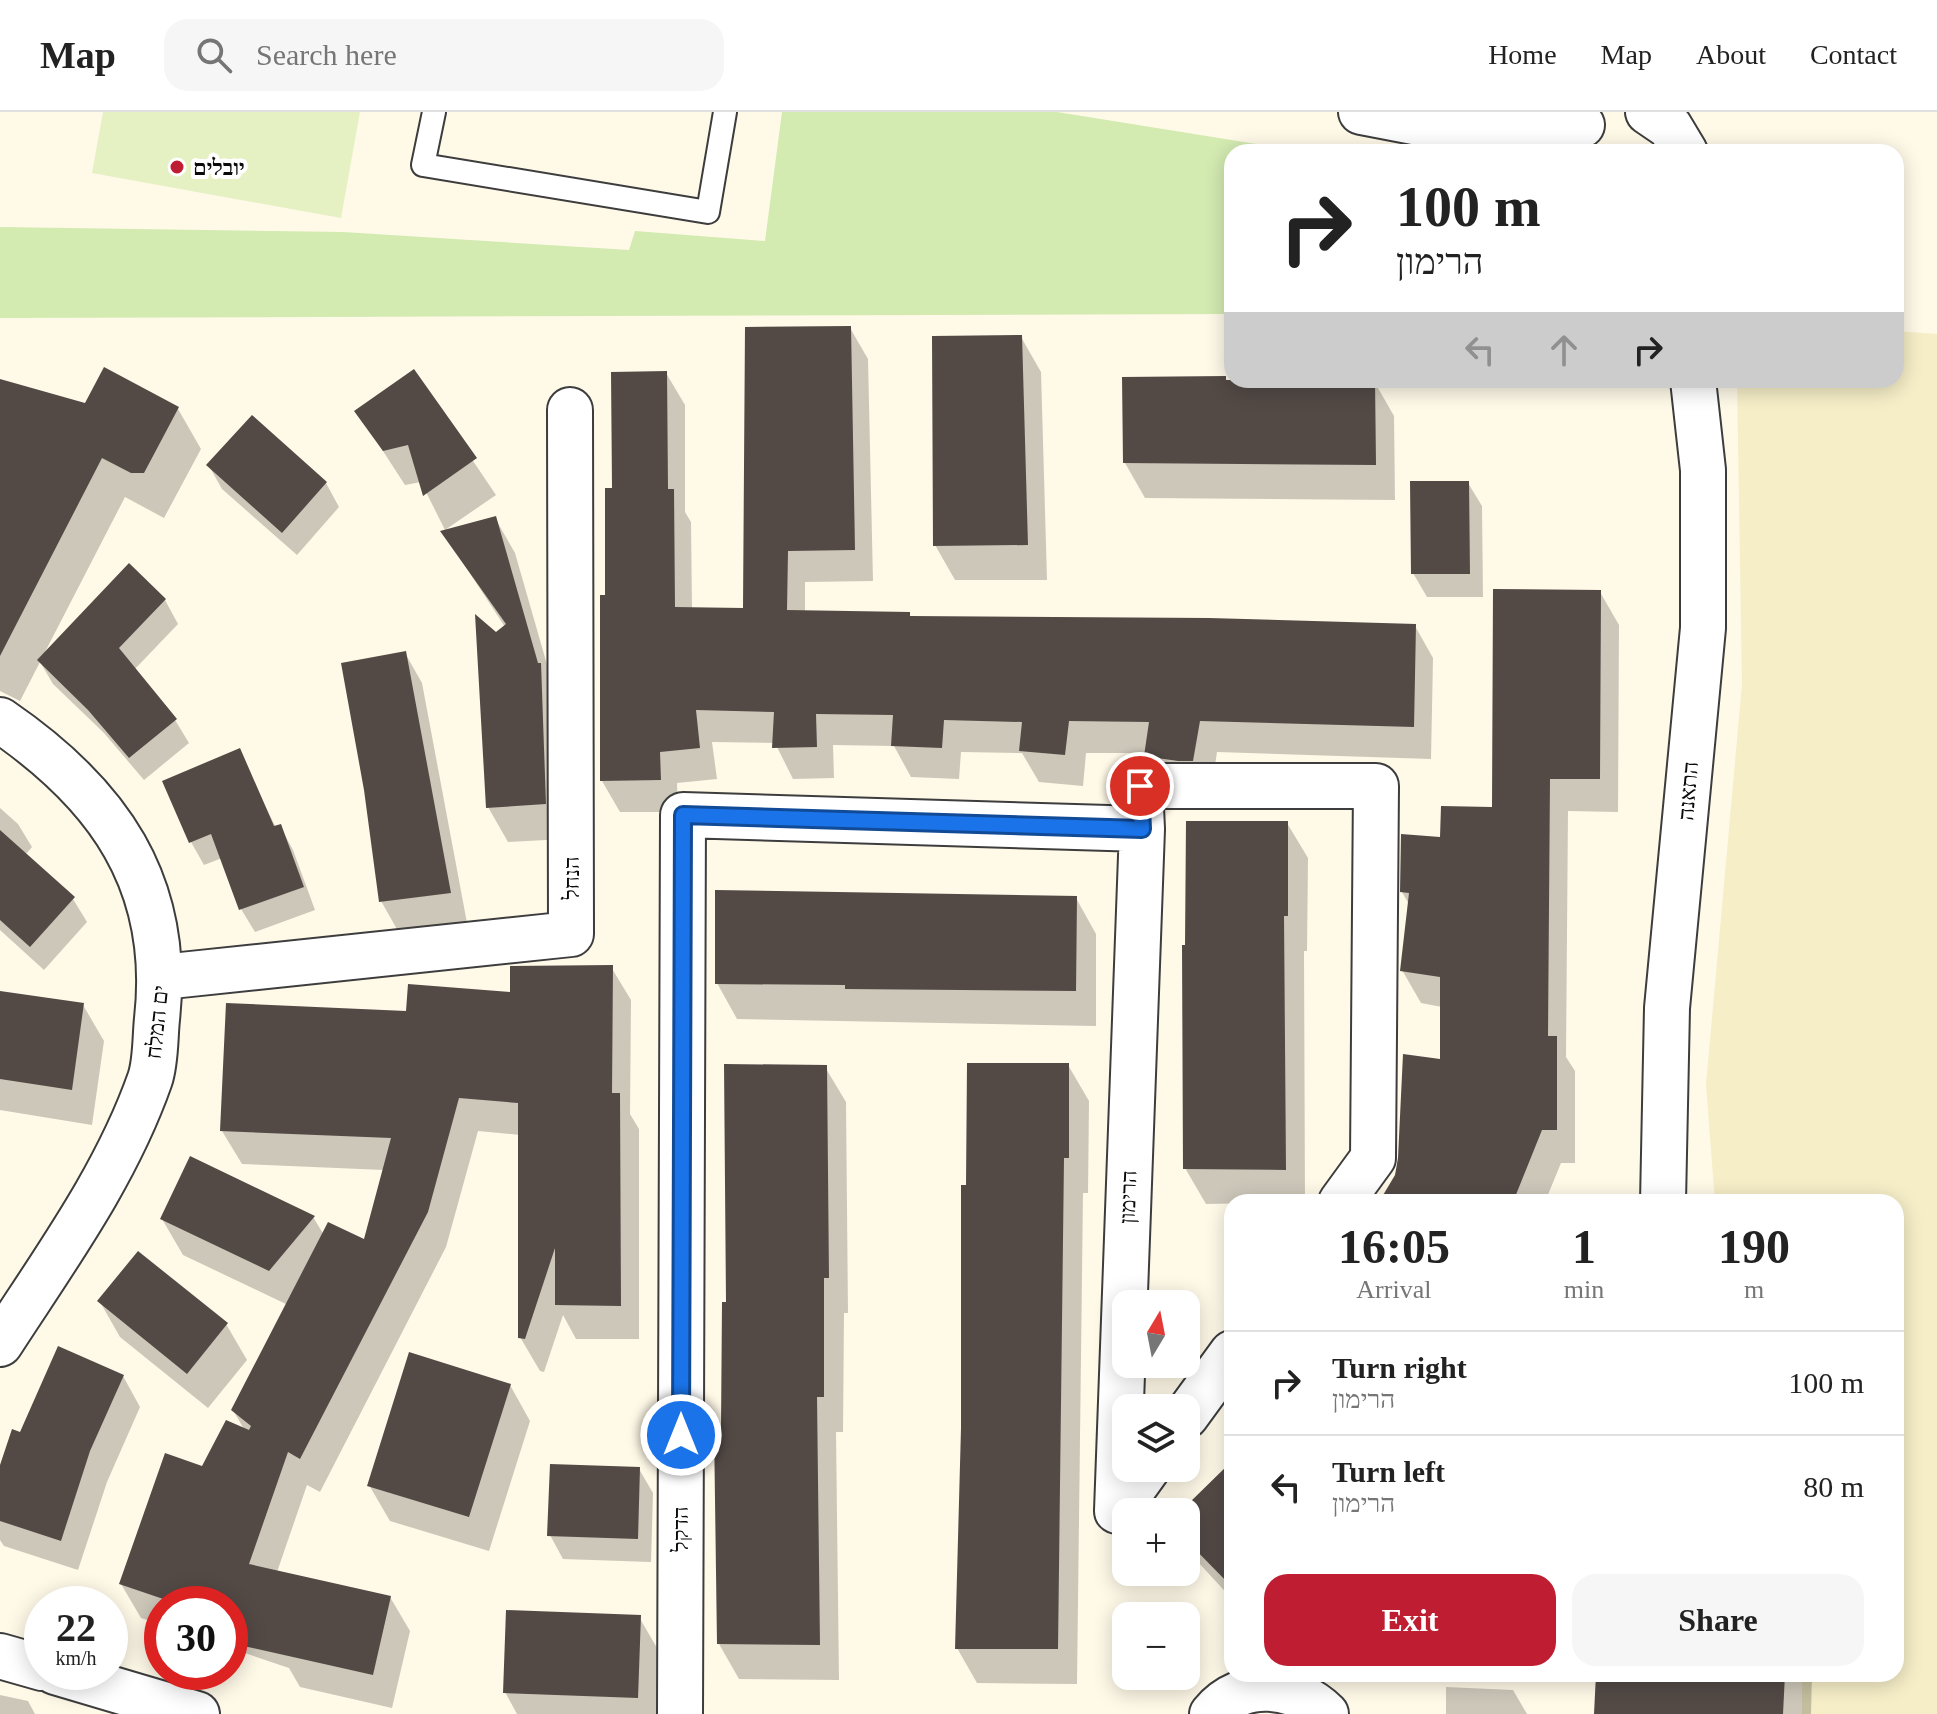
<!DOCTYPE html>
<meta charset="utf-8">
<style>
body{margin:0;font-family:"Times New Roman",Heebo,serif;background:#f6f6f6;color:#222;height:100vh;display:flex;flex-direction:column;font-size:30px;white-space:nowrap}
*{box-sizing:border-box;margin:0}
p{font-size:26px;color:#767676}
.icon{flex:none;width:44px;height:44px;fill:none;stroke:currentColor;stroke-width:2;stroke-linecap:round;stroke-linejoin:round}
.map{position:relative;flex:1;overflow:hidden}
.panel{position:absolute;left:1224px;top:1082px;width:680px;height:488px;display:flex;flex-direction:column;background:#fff;border-radius:24px;box-shadow:0 4px 20px #0003}
.panel>*{flex:none}
.hud{position:absolute;left:1224px;top:32px;width:680px;height:244px;border-radius:24px;box-shadow:0 4px 20px #0003;background:#fff;color:#222;overflow:hidden}
.needle{width:52px;rotate:10deg}
.controls{position:absolute;left:1112px;top:1178px;display:grid;gap:16px}
.controls a{display:grid;place-items:center;width:88px;height:88px;border-radius:16px;background:#fff;box-shadow:0 4px 20px #0003;font-size:40px}
.speed{position:absolute;left:24px;top:1474px;display:flex;gap:16px;font-size:40px;font-weight:700;text-align:center}
.speed>*{display:grid;place-content:center;width:104px;height:104px;border-radius:50%;background:#fff;box-shadow:0 4px 20px #0003;line-height:1}
.speed small{font-size:20px;font-weight:400}
.speed .limit{border:12px solid #d22;background:#fff;color:#111}
.pin{position:absolute;display:grid;place-items:center;width:68px;height:68px;color:#fff;margin:-34px;border:4px solid #fff;border-radius:50%;box-shadow:0 2px 8px #0007}
.me{position:absolute;width:88px;margin:-44px;rotate:0deg;stroke-linejoin:round;filter:drop-shadow(0 0 6px #0008)}
.turn{display:flex;align-items:center;gap:28px;height:168px;padding:0 40px;font-size:36px}
.turn .icon{width:104px;height:104px;stroke-width:2.5}
.turn b{display:block;font-size:56px;line-height:68px}
.lanes{display:flex;align-items:center;height:76px;padding:0 40px;background:#0003;justify-content:center;gap:40px;direction:ltr}
.lanes .off{opacity:.35}
.eta{display:flex;justify-content:space-evenly;align-items:center;height:136px;text-align:center}
.eta b{font-size:48px;font-weight:800;line-height:56px}
.cta{display:flex;gap:16px;margin-top:auto;padding:16px 40px}
.cta a{flex:1;height:92px;border-radius:24px;background:#bf1d32;color:#fff;font-size:32px;font-weight:800;line-height:92px;text-align:center}
.cta a+a{background:#f6f6f6;color:#222}
ul{padding:0;list-style:none}
li{display:flex;align-items:center;gap:24px;height:104px;padding:0 40px;border-top:2px solid #e0e0e0}
li div{flex:1}
li b{display:block;font-size:30px}
li em{font-style:normal}
header{display:flex;align-items:center;gap:48px;box-sizing:border-box;height:112px;padding:0 40px;background:#fff;border-bottom:2px solid #e0e0e0}
header strong{font-size:38px}
nav{display:flex;gap:44px;margin-inline-start:auto;font-size:28px}
.search{width:560px;height:72px;background:#f6f6f6;display:flex;align-items:center;gap:20px;box-sizing:border-box;padding:0 28px;border-radius:24px;color:#767676;font-size:30px}
.map>svg:first-child{display:block}
.farmland{fill:#f6eec7}
.green{fill:#d3eab1}
.pitch{fill:#e5f1c3}
.shadow{fill:#0003}
.building{fill:#534a46}
.lines{fill:none;stroke-linecap:round;stroke-linejoin:round}
.service-casing{stroke:#3d3d3d;stroke-width:26}
.minor-casing{stroke:#3d3d3d;stroke-width:48}
.tertiary-casing{stroke:#3d3d3d;stroke-width:48}
.service{stroke:#fff;stroke-width:22}
.minor{stroke:#fff;stroke-width:44}
.tertiary{stroke:#fff;stroke-width:44}
.route-casing{stroke:#114b97;stroke-width:20}
.route{stroke:#1a73e8;stroke-width:14}
.poi-dot{fill:#bf1d32;stroke:#fff;stroke-width:3}
.labels{text-anchor:middle;dominant-baseline:central;stroke-width:8;stroke-linejoin:round;paint-order:stroke}
.poi-label{font-size:22px;font-weight:bold;fill:#0a0a0a;stroke:#fff;text-anchor:start}
.street-label{font-size:22px;fill:#0a0a0a;stroke:#fff}
</style>
<header>
<strong>Map</strong>
<div class="search"><svg class="icon" aria-label="search" viewBox="0 0 24 24"><circle cx="10" cy="10" r="6"/><path d="M15 15l6 6"/></svg>Search here</div>
<nav><a>Home</a><a>Map</a><a>About</a><a>Contact</a></nav>
</header>
<div class="map">
<svg width="1937" height="1602" viewBox="0 0 1937 1602">
<rect width="100%" height="100%" fill="#fff9e8"/>
<path class="farmland" d="M1896 219 1937 222V1602H1802V1562H1896V1090H1715L1706 973 1742 572 1737 268H1896Z"/>
<path class="green" d="M782 0H1057L1307 40H1232V202L0 206V115L343 120 629 138 635 119 765 129Z"/>
<path class="pitch" d="M103 0H360L341 106 92 61Z"/>
<path class="shadow" d="M850 216 868 247 873 469 805 470V500L909 502 912 506 1415 514 1433 546 1431 647 1217 640 1211 680 1165 675 1147 641H1086L1083 674 1039 670 1022 641 961 640 959 667 911 665 894 634 833 633 834 666 793 667 775 631 712 630 717 667 677 671 678 700H620L602 669 607 485 614 378 666 261 685 293V400L691 410 692 497 745 498Z
M1021 225 1041 260 1047 468H955L935 433Z
M413 260 496 383 445 418 421 370 405 373 357 299Z
M1124 267 1374 269 1394 304 1395 388 1145 386 1125 351Z
M0 269 86 294 178 297 201 337 164 406 125 385 45 540 165 488 178 512 134 558 175 608 189 631 144 668 104 621 53 572 40 550 20 589 0 579Z
M209 354 326 371 339 395 297 443 222 377Z
M1468 371 1482 394 1483 485H1427L1413 461Z
M495 406 515 441 554 577 565 727 508 730 488 695 496 523 505 515 443 420Z
M1600 480 1619 513 1618 700 1568 699 1566 945 1575 959V1051H1561L1545 1090H1381L1396 1063 1442 949V895L1421 891 1402 858 1410 794 1402 780 1442 727 1494 697Z
M405 541 422 571 467 811 398 819 381 789 366 678Z
M239 639 276 716 280 714 293 738 315 798 255 820 241 797 222 746 204 753 191 730Z
M0 696 18 712 32 735 25 743 73 787 87 810 44 858 0 818Z
M1287 711 1308 746 1307 839H1304L1305 1090 1206 1092 1185 1056Z
M1076 786 1096 822V914L737 907 717 871Z
M611 855 631 888 630 1002 639 1017V1227H576L563 1203 544 1260 540 1259 520 1225V1023L478 1019 446 1135 320 1380 307 1373 277 1460 390 1485 410 1519 392 1596 300 1575 289 1556 230 1536V1492H162V1513L141 1506 121 1472 203 1356 245 1319 233 1298 288 1193 183 1143 162 1107 313 1105 324 1123 365 1130 384 1058 242 1052 222 1019 408 901 512 882Z
M0 881 83 893 104 929 92 1013 0 998Z
M1068 953 1089 989 1088 1081H1083L1077 1572 977 1571 957 1536 968 1075Z
M825 955 846 990 848 1201H844L843 1320H836L839 1568 739 1567 719 1532 728 1192Z
M100 1190 226 1212 247 1248 208 1296 120 1225Z
M123 1264 140 1295 107 1370 78 1458 4 1434 0 1428V1360L21 1322Z
M510 1273 530 1309 489 1439 390 1409 369 1373Z
M1232 1352V1487L1186 1437V1400H1182Z
M639 1357 653 1381 651 1450 563 1447 550 1423Z
M639 1505 660 1541 658 1602H517L505 1580Z
M1598 1562H1812L1811 1602H1596Z
M1446 1575 1513 1578 1527 1602H1446Z
M0 1583 28 1589 35 1602H0Z"/>
<path class="building" d="M851 214 855 438 788 439 787 498 910 500V504L1209 506 1416 512 1414 615 1200 609 1193 649H1178L1144 644 1149 610 1069 609 1065 643 1019 639 1022 610 944 608 942 636 891 634 893 603 816 602 817 635 772 636 774 600 696 598 700 636 660 640 661 668 600 669V483H605V376H612L611 260 667 259 668 377H674L675 495 743 496 745 215Z
M1022 223 1028 433 933 434 932 224Z
M104 255 179 295 144 361H131L102 346 0 544V267L85 291Z
M414 257 477 346 423 384 408 333 383 339 354 299Z
M1226 264V268H1375L1376 353 1123 351 1122 265Z
M252 303 327 370 282 421 206 353Z
M1410 369H1469L1470 462H1411Z
M496 404 538 551H541L546 692 486 696 475 502 496 520 506 512 440 419Z
M129 451 166 487 119 536 177 607 129 646 88 598 37 548Z
M1493 477 1601 478 1600 667H1550L1548 924H1557V1018H1542L1513 1090H1379L1395 1063 1398 1046 1403 942 1440 947V865L1400 859 1409 781 1400 780 1401 722 1440 725 1441 694 1492 695Z
M406 539 451 781 379 790 364 678 341 551Z
M240 636 274 714 281 712 304 775 239 798 211 722 189 731 162 669Z
M1186 709H1288V804H1284L1286 1058 1183 1057 1182 833H1185Z
M0 718 75 785 30 835 0 808Z
M715 778 1077 784 1076 879 845 877V873L715 872Z
M613 853 612 981H620L621 1194 555 1193V1136L525 1227 518 1226V991L459 986 428 1100 300 1347 288 1340 249 1452 391 1484 373 1563 230 1531V1492H178L119 1472 165 1341 202 1354 226 1308 249 1318 251 1314 231 1298 328 1110 364 1127 391 1026 220 1019 226 891 406 899 408 872 510 880V854Z
M0 879 84 891 72 978 0 967Z
M967 951H1069V1046H1064L1058 1537H955L961 1316V1073H966Z
M724 952 827 953 829 1166H824V1285H817L820 1533 717 1532 714 1315H721L722 1190H726Z
M190 1044 315 1104 269 1159 160 1107Z
M138 1139 228 1211 187 1262 97 1189Z
M58 1234 124 1263 90 1339 61 1429 0 1409V1353L12 1317 20 1320Z
M409 1240 511 1272 469 1405 367 1374Z
M1232 1349V1475L1186 1428V1394Z
M550 1352 640 1355 638 1427 547 1424Z
M506 1498 641 1503 638 1586 503 1581Z
M1596 1562H1785L1783 1602H1594Z"/>
<g class="lines">
<defs>
<path id="service" d="M434 0 423 53 708 100 725 0"/>
<path id="minor" d="M1361 0 1465 20 1517 40
M1648 0 1670 15 1685 40
M1475 19 1582 13
M162 865 571 822 570 298
M1663 1090 1667 896 1703 516V358L1693 268
M1186 1304 1232 1241
M1148 1356 1117 1399 1142 717 1140 674H1376L1373 1046 1341 1090
M0 1544 42 1556
M55 1560 197 1602
M680 1602 683 703 1142 717
M1212 1602C1242 1565 1296 1572 1326 1602"/>
<path id="tertiary" d="M0 608C108 682 172 771 157 907 155 926 156 949 150 967 116 1064 55 1147 0 1232"/>
</defs>
<use href="#service" class="service-casing"/>
<use href="#minor" class="minor-casing"/>
<use href="#tertiary" class="tertiary-casing"/>
<use href="#service" class="service"/>
<use href="#minor" class="minor"/>
<use href="#tertiary" class="tertiary"/>
</g>
<g class="lines">
<defs>
<path id="route" d="M681 1323 683 703 1142 717 1140 674"/>
</defs>
<use href="#route" class="route-casing"/>
<use href="#route" class="route"/>
</g>
<circle class="poi-dot" cx="177" cy="55" r="8"/>
<g class="labels">
<g class="poi-label">
<text x="193" y="55">יובלים</text>
</g>
<g class="street-label">
<text transform="translate(1688 679) rotate(-85)">התאנה</text>
<text transform="translate(571 766) rotate(-90)">הנחל</text>
<text transform="translate(157 910) rotate(-84)">ים המלח</text>
<text transform="translate(1128 1085) rotate(-88)">הרימון</text>
<text transform="translate(680 1417) rotate(-90)">הדקל</text>
</g>
</g>
</svg>
<div class="controls">
<a><svg class="needle" viewBox="-14 -14 28 28"><path d="M0-13l5 13h-10z" fill="#e53935"/><path d="M0 13l5-13h-10z" fill="#767676"/></svg></a>
<a><svg class="icon" aria-label="layers" viewBox="0 0 24 24"><path d="M12 4l9 5-9 5-9-5zM3 14l9 5 9-5"/></svg></a>
<a>+</a>
<a>−</a>
</div>
<div class="speed"><div>22<small>km/h</small></div><div class="limit">30</div></div>
<div class="pin" style="left:1140px;top:674px;background:#d93025"><svg class="icon" aria-label="arrive" viewBox="0 0 24 24"><path d="M6 21V4h12l-3 4 3 4H6"/></svg></div>
<svg class="me" style="left:681px;top:1323px" viewBox="-20 -20 40 40"><circle r="17" fill="#1a73e8" stroke="#fff" stroke-width="3"/><path d="M0-11L8 9 0 5-8 9z" fill="#fff"/></svg>
<div class="hud">
<div class="turn"><svg class="icon" aria-label="right" viewBox="0 0 24 24"><path d="M7 20v-9h11M14 6l5 5-5 5"/></svg><div><b>100 m</b>הרימון</div></div>
<div class="lanes"><svg class="icon off" aria-label="left" viewBox="0 0 24 24"><path d="M17 20v-9H6M10 6l-5 5 5 5"/></svg><svg class="icon off" aria-label="ahead" viewBox="0 0 24 24"><path d="M12 20V5M6 11l6-6 6 6"/></svg><svg class="icon" aria-label="right" viewBox="0 0 24 24"><path d="M7 20v-9h11M14 6l5 5-5 5"/></svg></div>
</div>
<section class="panel">
<div class="eta">
<div><b>16:05</b><p>Arrival</p></div>
<div><b>1</b><p>min</p></div>
<div><b>190</b><p>m</p></div>
</div>
<ul>
<li><svg class="icon" aria-label="right" viewBox="0 0 24 24"><path d="M7 20v-9h11M14 6l5 5-5 5"/></svg><div><b>Turn right</b><p>הרימון</p></div><em>100 m</em></li>
<li><svg class="icon" aria-label="left" viewBox="0 0 24 24"><path d="M17 20v-9H6M10 6l-5 5 5 5"/></svg><div><b>Turn left</b><p>הרימון</p></div><em>80 m</em></li>
</ul>
<div class="cta"><a>Exit</a><a>Share</a></div>
</section>
</div>
